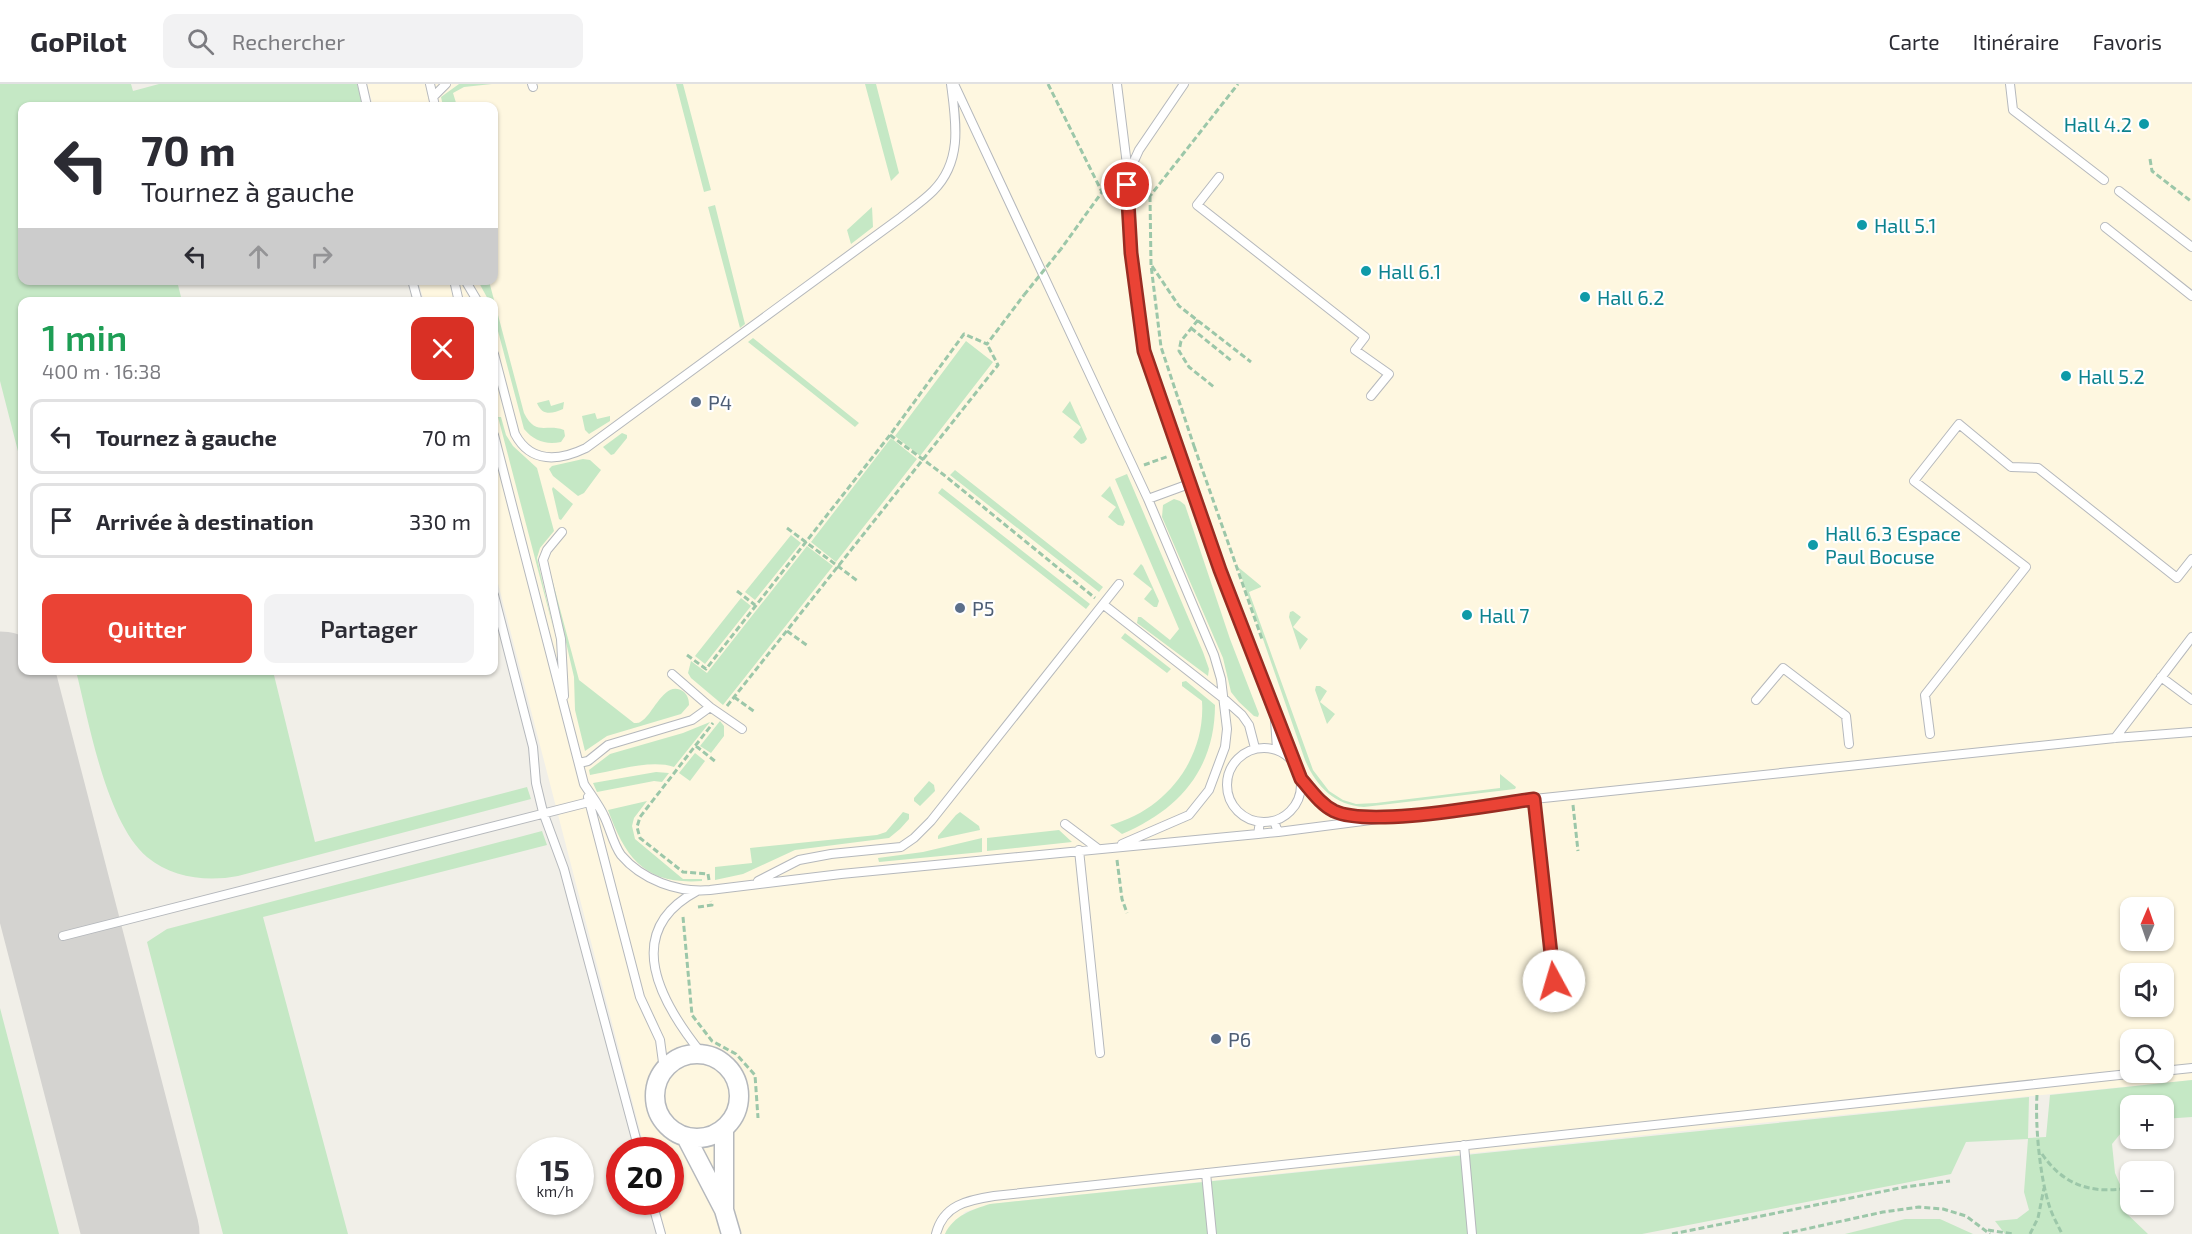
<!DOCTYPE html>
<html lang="fr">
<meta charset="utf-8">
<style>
body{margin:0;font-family:"Exo 2",sans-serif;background:#f2f2f3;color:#2b2b33;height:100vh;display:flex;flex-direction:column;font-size:22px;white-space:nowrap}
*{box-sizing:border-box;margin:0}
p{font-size:20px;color:#7c7c81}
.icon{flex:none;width:33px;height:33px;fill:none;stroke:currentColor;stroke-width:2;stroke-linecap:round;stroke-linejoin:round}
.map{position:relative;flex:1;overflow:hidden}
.sheet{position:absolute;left:18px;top:213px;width:480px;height:378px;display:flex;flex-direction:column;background:#fff;border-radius:12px;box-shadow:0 2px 4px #0004}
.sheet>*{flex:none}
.guide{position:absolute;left:18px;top:18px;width:480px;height:183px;border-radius:12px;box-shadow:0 2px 4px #0004;background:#fff;color:#2b2b33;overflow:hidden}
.needle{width:39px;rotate:2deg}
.tools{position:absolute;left:2120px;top:813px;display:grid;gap:12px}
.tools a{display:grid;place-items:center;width:54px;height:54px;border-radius:12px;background:#fff;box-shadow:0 2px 4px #0004;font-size:30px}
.speed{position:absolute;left:516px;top:1053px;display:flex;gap:12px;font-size:30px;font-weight:700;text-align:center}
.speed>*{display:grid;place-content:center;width:78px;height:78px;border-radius:50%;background:#fff;box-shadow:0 2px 4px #0004;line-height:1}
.speed small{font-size:15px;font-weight:400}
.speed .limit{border:9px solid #d22;background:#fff;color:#111}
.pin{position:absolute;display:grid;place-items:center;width:51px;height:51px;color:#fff;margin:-26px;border:3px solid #fff;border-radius:50%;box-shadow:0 2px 6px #0007}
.me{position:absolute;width:66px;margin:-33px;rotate:354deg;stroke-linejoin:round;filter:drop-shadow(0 0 4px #0008)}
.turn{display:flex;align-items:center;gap:21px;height:126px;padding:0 24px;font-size:27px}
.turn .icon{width:78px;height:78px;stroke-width:2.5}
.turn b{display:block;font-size:42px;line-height:51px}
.lanes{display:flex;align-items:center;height:57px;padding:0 24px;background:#0003;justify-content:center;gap:30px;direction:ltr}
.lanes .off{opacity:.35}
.round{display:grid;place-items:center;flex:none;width:63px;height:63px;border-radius:12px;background:#f2f2f3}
.head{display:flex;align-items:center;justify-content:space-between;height:102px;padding:0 24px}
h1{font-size:36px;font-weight:600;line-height:45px;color:#1e9e55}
.button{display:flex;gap:12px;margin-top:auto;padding:12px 24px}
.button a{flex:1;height:69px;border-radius:12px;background:#ea4335;color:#fff;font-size:24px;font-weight:600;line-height:69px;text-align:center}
.button a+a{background:#f2f2f3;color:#2b2b33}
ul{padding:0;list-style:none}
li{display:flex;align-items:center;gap:18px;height:75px;margin:0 12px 9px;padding:0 12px;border:3px solid #e1e1e2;border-radius:12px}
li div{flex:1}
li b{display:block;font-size:22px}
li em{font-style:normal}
header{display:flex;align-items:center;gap:36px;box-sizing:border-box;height:84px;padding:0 30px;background:#fff;border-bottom:2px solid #e1e1e2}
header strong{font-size:28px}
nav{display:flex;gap:33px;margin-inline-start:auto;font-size:21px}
.search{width:420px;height:54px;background:#f2f2f3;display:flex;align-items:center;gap:15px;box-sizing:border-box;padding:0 21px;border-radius:12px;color:#7c7c81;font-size:22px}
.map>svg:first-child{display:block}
.commercial{fill:#fef7e0;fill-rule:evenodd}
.green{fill:#c5e8c5}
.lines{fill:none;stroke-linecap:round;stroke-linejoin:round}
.taxiway{stroke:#d4d3d0;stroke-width:46}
.runway{stroke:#d4d3d0;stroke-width:117}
.service-casing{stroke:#b5b8bc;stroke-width:10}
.tertiary-casing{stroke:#b5b8bc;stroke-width:21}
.path{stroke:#9cc7a9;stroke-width:3;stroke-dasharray:6 3;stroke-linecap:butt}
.service{stroke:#fff;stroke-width:8}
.tertiary{stroke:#fff;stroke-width:18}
.path-bridge{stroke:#9cc7a9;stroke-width:3;stroke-dasharray:6 3;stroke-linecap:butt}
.route-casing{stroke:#982c22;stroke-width:15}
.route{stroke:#ea4335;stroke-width:10}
.culture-dot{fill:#0f9aa8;stroke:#fff;stroke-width:2}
.service-dot{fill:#5c6f8a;stroke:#fff;stroke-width:2}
.labels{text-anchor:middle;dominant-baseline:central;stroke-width:4.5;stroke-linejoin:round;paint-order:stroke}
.culture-label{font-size:20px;fill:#0d838f;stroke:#fff;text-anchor:start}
.service-label{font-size:20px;fill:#4e5e75;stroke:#fff;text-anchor:start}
</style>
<header>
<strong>GoPilot</strong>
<div class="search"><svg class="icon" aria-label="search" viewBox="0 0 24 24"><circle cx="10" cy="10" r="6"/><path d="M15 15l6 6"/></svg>Rechercher</div>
<nav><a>Carte</a><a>Itinéraire</a><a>Favoris</a></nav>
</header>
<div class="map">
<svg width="2192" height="1150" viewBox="0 0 2192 1150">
<rect width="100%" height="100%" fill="#f1efe8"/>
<path class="commercial" d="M367 0H2192V996L1721 1043 990 1120 965 1128 945 1150H666L658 1118H670V1066H645L494 484V218L424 217 418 197 494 196V22H373ZM2130 824H2163V856H2130ZM2130 890H2163V922H2130ZM2130 956H2163V988H2130Z"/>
<path class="green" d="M0 0H131L133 7 159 0H357L363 22H22V196L177 197 182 217 22 218V383L0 297Z
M459 0H492L464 3 453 9 457 22H443L441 13Z
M676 0H683L711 106 704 108Z
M865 0H876L899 89 891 97Z
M715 121 745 240 740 244 708 123Z
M872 123 873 143 851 160 847 146Z
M478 197H489L524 329C536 353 546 339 564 346L565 352 561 358C546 361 534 357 524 345L494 232V218L489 217Z
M753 254 859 339 855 343 748 258Z
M966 257 993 278 920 372 895 352Z
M549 316 551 322 564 318 563 325C552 330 542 332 537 319Z
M1070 317 1087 355 1084 359 1081 360 1073 353 1081 343 1062 328Z
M595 329 597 335 610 332V337L589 350 585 346 582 332Z
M498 333H501L506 351 513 362 537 384 554 447 540 464 537 474 554 547Z
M622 349 627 351V354L614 370 611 371 603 363Z
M891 354 917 375 836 478 811 458Z
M583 375 590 376 601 386 584 409 578 412 553 392 549 385 552 382Z
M955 386 1103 503 1099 508 950 391Z
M1127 390 1203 568 1209 585 1208 592 1137 539 1138 533H1141L1170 556 1179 545 1115 395Z
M1110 402 1125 438 1123 442 1118 441 1108 433 1116 423 1101 412Z
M553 403 573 420 561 436 559 435 552 405Z
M942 404 1090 520 1086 525 938 409Z
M1174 415 1180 417 1185 421 1230 555 1259 630 1258 633 1254 632 1239 618 1231 608 1223 574 1162 433 1163 421Z
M791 451 801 459 755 516 745 508Z
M807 462 833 482 723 621 691 594 688 589 691 577 707 589Z
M548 480 579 596 634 639C639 639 639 639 643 636 654 628 666 594 684 608 688 612 689 616 689 621L681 630 607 652 585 667 575 626 574 593Z
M1141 480 1143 482 1159 517 1157 523H1154L1144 515 1152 505 1133 490Z
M1238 483 1261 502V503L1249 508 1313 686 1329 707 1343 716 1356 720 1376 719 1500 704V690L1516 703 1515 705 1364 723C1334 721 1316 702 1305 676Z
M741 514 751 522 705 580 695 572Z
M1293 527 1301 533 1293 543 1308 555 1300 566 1289 533 1290 528Z
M1125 549 1171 585 1167 589 1121 554Z
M76 587H273L315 758 527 703 531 715 238 792C207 798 172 794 147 773 106 738 89 638 76 587Z
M1186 597 1215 621C1215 685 1179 726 1122 750L1110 741C1165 727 1206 675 1202 617L1182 602V598Z
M1316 602H1320L1327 607 1320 618 1335 630 1327 640 1315 606Z
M720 637 724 642V652L711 669 700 662Z
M710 638 674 683C651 675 615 687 590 691L589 686 610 670 683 649Z
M695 669 705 677 690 697 679 689Z
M656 688 669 689 662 698 654 697 597 708 593 699Z
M929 697 934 701 935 707 920 722 914 717V714Z
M647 717 634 734 632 742 635 755 683 795H702V797C645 801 626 775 608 726Z
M903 728 909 730V735L900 745 889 754 795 766 743 790 715 796V783L752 779 750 764 877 751 886 748Z
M960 728 979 742 980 746 938 755V752L956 731Z
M1059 746 1072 758 987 767V754Z
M542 747 547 761 263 833 348 1150H223L147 858 167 845Z
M982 754V768L879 778 878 774 923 768Z
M0 924 59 1150H0Z
M2192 996V1033L2163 1035V1022H2130V1038L2112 1060 2115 1089 2122 1105 2125 1128 2148 1150H2005L1995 1137 2017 1135 2029 1126 2024 1108 2028 1055 1966 1058 1951 1090 1642 1150H945C954 1131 972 1126 990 1120L2029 1013 2028 1054 2046 1053 2050 1011Z
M1905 1135H1940L1973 1150H1845Z"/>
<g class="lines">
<path class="taxiway" d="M0 815 15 788 32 729"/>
<path class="runway" d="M0 606 141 1150"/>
<defs>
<path id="service" d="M362 0 367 22
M430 0 435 22
M532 0 533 3
M954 0 1148 415 1214 571 1221 595 1227 645 1225 663 1209 706 1189 731 1122 760
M1117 0 1128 89 1127 114 1131 169 1144 267 1220 486 1274 622 1292 676
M2010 0 2013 26 2104 96
M433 13 446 0
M1129 88 1139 66 1184 0
M1219 93 1197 121 1365 253 1355 266 1389 290 1371 312
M2119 107 2192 163
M2105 143 2192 212
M412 196 418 218
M454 196 459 218
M465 196 478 218
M494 270 515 350C531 380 559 377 586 364L900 134C911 125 923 117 933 107 963 77 956 38 951 0
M494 351 584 700C591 711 599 721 604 732 610 744 613 760 621 771 642 796 678 809 710 806L841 790 1258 750 1260 738
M1148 415 1189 400
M562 448 547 466 543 476 561 555 564 612
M494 511 533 663 536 699 543 728 564 785 639 1066
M1104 521 1223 614 1242 631 1249 641 1255 664
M2161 593 2192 616
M1756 616 1783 584 1846 632 1849 660
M710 623 742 645
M1275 636 1277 665
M1930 650 1925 611 2026 483 1914 397 1959 340 2011 383 2038 384 2177 494 2192 475
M2115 654 2192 553
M1227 701a37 37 0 1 1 74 0a37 37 0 1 1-74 0Z
M579 679 588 677 608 661 692 636 710 623 672 590
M1301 695C1323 720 1334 734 1370 733
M588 713 640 913 660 956 664 986
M1534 715 1557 920
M1274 737 1278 748 1534 715 2115 654 2192 648
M1065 740 1097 764
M1258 750 1278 748
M1079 766 1100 969
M758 797 799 776 831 770 901 763 914 754 931 737 1119 500
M697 807C620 848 661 919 702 970
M63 852 589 718
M2163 987 2192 984
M1464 1061 1472 1150
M1206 1089 1212 1150
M652 1118 661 1150
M936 1150C943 1121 968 1116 994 1112L2147 988"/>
<path id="tertiary" d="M655 1012a42 42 0 1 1 84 0a42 42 0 1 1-84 0Z
M686 1053 724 1126 731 1150
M724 1124V1045"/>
</defs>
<use href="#service" class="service-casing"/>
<use href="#tertiary" class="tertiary-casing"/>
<path class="path" d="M1048 0 1102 108 1061 165
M2150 75 2152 87 2192 118
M1139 107 1150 112 1238 0
M1102 108 1116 104
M1150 112 1151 181 1161 263 1194 362
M1152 182 1179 222 1251 278
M1198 236 1181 257 1179 267 1189 283 1214 303
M1191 244 1233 278
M890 351 944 391 1095 514
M1194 362 1262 555
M1144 381 1169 372
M787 444 859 498
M737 507 755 521
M787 547 808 562
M687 571 706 585 890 351 964 250 987 260 1024 211
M734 613 755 628
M727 622 998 281 987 260
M696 662 716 678
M1573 721 1578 767
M1117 776 1122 815 1127 829
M709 796 708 790 683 788 640 754 637 743 640 733 713 639
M698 823 712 821 711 817
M683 833 692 931 712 957 736 970 755 991 758 1034
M2037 1011C2035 1042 2040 1095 2050 1124 2053 1133 2058 1141 2062 1150
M2042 1070C2062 1099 2087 1109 2122 1105
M1988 1146 2013 1150
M1672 1150 1905 1103 1950 1097
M1783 1150 1883 1128 1919 1123 1943 1125 1966 1132 1990 1150
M2030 1150 2038 1134 2044 1104"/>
<use href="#service" class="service"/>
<use href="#tertiary" class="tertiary"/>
<path class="path-bridge" d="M1024 211 1061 165"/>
</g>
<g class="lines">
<defs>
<path id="route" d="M1127 101 1131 169 1144 267 1220 486 1301 695C1311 706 1320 720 1334 727 1370 744 1490 721 1534 715L1554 897"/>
</defs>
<use href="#route" class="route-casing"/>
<use href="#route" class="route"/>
</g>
<g class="culture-dot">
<circle cx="2144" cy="40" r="6"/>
<circle cx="1862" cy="141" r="6"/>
<circle cx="1366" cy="187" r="6"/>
<circle cx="1585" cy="213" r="6"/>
<circle cx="2066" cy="292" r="6"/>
<circle cx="1813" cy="461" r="6"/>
<circle cx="1467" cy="531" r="6"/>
</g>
<g class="service-dot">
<circle cx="696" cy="318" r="6"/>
<circle cx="960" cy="524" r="6"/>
<circle cx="1216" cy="955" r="6"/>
</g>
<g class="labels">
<g class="culture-label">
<text x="2132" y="40" text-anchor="end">Hall 4.2</text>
<text x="1874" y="141">Hall 5.1</text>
<text x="1378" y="187">Hall 6.1</text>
<text x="1597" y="213">Hall 6.2</text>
<text x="2078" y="292">Hall 5.2</text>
<text x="1825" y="449">Hall 6.3 Espace<tspan x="1825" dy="23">Paul Bocuse</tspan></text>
<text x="1479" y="531">Hall 7</text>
</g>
<g class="service-label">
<text x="708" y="318">P4</text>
<text x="972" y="524">P5</text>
<text x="1228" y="955">P6</text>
</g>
</g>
</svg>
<div class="tools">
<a><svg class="needle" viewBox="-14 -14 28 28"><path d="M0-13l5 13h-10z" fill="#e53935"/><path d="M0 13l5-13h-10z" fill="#7c7c81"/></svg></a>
<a><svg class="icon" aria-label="sound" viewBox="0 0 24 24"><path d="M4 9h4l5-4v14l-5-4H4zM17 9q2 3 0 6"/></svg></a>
<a><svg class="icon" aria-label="search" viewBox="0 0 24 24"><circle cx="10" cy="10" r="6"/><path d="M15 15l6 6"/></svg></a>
<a>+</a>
<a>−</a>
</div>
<div class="speed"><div>15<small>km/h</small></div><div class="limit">20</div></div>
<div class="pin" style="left:1127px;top:101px;background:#d93025"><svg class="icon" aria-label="arrive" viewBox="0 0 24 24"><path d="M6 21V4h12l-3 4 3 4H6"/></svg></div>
<svg class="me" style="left:1554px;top:897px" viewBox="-20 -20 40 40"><circle r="19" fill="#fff"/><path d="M0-13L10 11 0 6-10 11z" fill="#ea4335"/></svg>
<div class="guide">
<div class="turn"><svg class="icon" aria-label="left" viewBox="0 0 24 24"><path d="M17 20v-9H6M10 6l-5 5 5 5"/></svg><div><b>70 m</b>Tournez à gauche</div></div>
<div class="lanes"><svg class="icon" aria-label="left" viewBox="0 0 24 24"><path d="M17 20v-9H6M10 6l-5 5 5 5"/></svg><svg class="icon off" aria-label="ahead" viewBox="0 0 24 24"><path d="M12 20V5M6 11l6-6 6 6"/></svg><svg class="icon off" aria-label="right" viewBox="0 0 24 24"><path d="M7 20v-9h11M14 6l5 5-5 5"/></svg></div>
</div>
<section class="sheet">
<div class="head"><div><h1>1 min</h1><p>400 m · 16:38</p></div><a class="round" style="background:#d93025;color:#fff"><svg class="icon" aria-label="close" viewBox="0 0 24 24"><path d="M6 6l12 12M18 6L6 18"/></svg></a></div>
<ul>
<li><svg class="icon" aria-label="left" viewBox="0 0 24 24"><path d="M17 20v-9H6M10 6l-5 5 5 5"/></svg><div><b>Tournez à gauche</b></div><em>70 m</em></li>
<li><svg class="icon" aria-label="arrive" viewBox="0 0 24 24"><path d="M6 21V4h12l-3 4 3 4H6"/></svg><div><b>Arrivée à destination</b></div><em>330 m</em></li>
</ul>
<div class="button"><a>Quitter</a><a>Partager</a></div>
</section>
</div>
